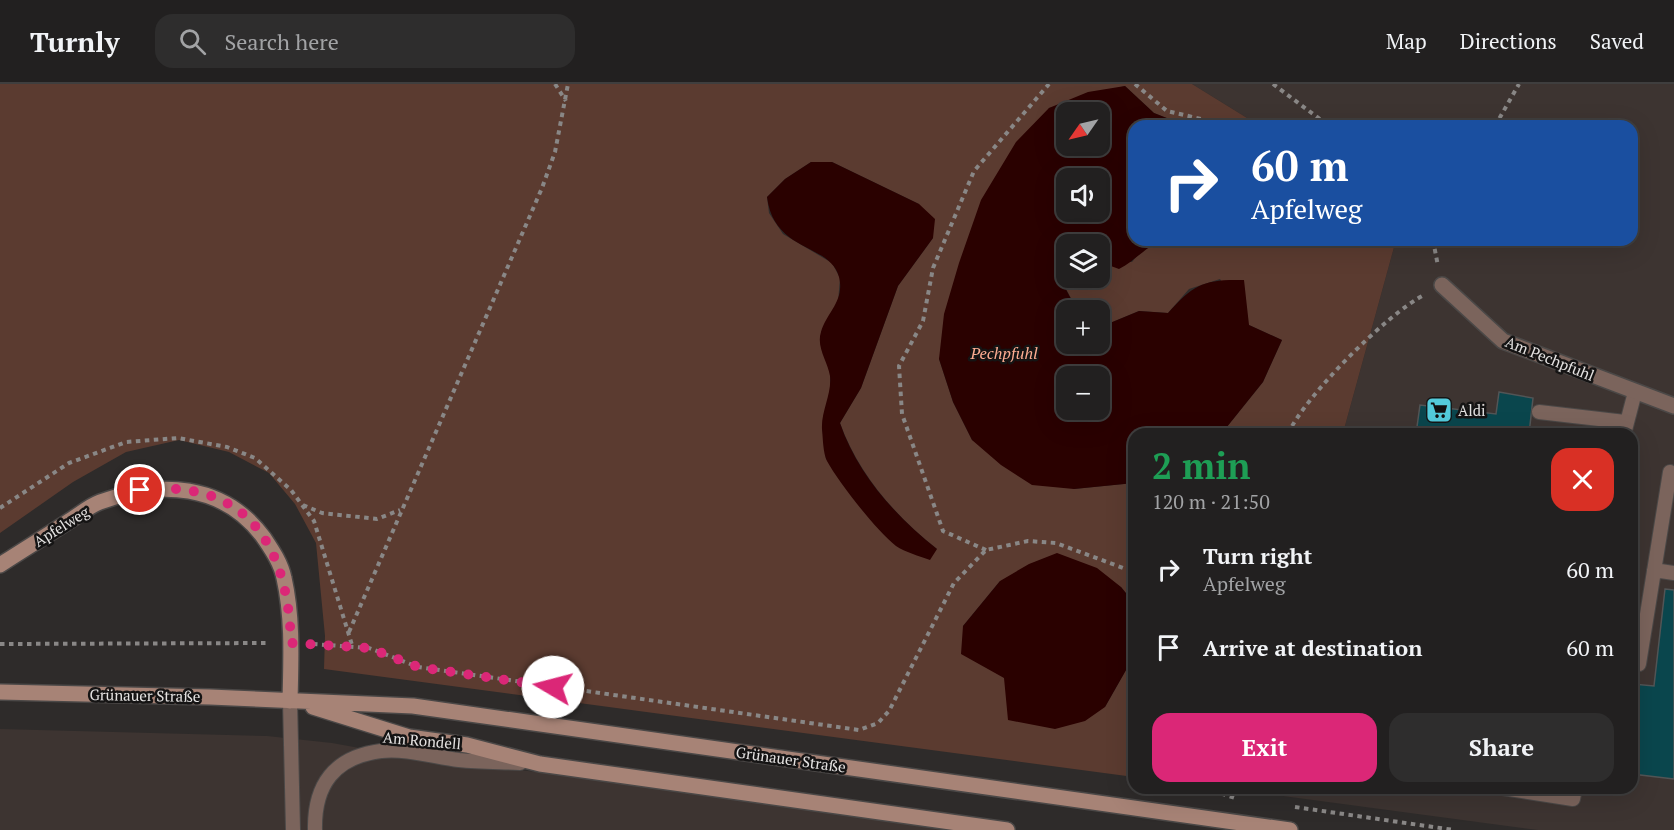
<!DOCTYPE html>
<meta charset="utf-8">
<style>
body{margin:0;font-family:"PT Serif",serif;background:#2e2d2d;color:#f1f3f6;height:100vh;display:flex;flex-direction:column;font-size:22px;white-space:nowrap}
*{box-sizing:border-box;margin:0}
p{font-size:20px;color:#a2a3a5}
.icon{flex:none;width:33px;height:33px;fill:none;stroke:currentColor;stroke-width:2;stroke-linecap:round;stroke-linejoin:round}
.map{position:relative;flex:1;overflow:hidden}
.side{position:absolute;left:1128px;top:344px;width:510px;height:366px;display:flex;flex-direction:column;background:#222020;border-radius:18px;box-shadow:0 6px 24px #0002,0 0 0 2px #3f3e3e}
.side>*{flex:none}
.hud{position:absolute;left:1128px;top:36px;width:510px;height:126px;border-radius:18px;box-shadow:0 6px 24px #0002,0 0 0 2px #3f3e3e;background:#1a4fa0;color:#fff;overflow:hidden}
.needle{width:39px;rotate:236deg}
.tools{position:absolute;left:1056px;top:18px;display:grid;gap:12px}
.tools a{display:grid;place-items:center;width:54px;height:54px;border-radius:12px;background:#222020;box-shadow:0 6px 24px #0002,0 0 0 2px #3f3e3e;font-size:30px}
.pin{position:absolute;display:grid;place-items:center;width:51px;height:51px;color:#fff;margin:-26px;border:3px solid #fff;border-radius:50%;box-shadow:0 2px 6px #0007}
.me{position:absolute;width:66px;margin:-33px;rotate:278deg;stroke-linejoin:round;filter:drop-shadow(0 0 4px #0008)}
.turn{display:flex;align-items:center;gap:21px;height:126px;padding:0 24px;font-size:27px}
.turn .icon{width:78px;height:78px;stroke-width:2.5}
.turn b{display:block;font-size:42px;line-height:51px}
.round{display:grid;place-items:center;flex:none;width:63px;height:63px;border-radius:18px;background:#2e2d2d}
.overview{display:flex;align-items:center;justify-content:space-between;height:102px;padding:0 24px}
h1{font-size:36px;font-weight:700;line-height:45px;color:#1e9e55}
.action{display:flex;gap:12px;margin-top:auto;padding:12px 24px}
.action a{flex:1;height:69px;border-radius:18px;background:#db2777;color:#fff;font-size:24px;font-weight:700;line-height:69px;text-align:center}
.action a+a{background:#2e2d2d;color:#f1f3f6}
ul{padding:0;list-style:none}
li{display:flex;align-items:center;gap:18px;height:78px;padding:0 24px}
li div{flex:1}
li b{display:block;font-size:22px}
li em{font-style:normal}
header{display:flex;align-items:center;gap:36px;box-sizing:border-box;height:84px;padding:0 30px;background:#222020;border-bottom:2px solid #3f3e3e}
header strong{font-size:28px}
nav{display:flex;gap:33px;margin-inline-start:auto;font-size:21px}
.search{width:420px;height:54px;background:#2e2d2d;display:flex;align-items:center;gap:15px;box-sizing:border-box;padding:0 21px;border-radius:18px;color:#a2a3a5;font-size:22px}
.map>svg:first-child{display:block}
.built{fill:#3d3431}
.green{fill:#5b3b30;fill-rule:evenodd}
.water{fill:#2a0100;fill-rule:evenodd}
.building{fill:#0a464d;stroke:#525556;stroke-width:1.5}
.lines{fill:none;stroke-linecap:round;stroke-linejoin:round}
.lane-casing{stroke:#4b4847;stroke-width:16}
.street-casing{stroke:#4b4847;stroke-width:18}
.secondary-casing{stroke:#4b4847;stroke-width:18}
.path{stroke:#898786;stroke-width:4;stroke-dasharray:4.5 4.5;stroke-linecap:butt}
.lane{stroke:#7b645c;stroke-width:14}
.street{stroke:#7b645c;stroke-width:15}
.secondary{stroke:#a78376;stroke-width:15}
.route{stroke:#db2777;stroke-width:10;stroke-dasharray:0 18}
.labels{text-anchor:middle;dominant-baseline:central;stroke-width:5;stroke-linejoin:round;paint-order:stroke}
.street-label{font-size:15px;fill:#e4e2e1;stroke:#151414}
.poi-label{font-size:15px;fill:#e4e2e1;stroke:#151414;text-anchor:start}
.water-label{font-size:16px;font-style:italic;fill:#fdad92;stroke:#151414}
</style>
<header>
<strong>Turnly</strong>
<div class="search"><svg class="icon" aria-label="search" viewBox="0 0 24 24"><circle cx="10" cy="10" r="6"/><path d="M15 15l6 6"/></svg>Search here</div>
<nav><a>Map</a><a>Directions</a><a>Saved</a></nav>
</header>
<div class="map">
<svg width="1674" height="746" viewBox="0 0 1674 746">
<rect width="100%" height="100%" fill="#2e2b2a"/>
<path class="built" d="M1192 0H1674V746H1538L1246 707 1248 704H1632V350L1343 349 1396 156H1632V42H1260Z
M0 645 267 652 332 659 420 675 832 721 974 746H0Z"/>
<path class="green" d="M0 0H1192L1260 42H1187L1154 29 1125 2 1049 24 939 275 953 318 972 356 1074 405 1134 399V519L1121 503 1000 497 963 542 1105 623 1134 572V693L324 585 325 552 316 459 295 420 269 389 229 368 179 356 126 368 73 398 0 449ZM811 78H832L919 120 933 154 898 202 861 304 840 339C858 389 895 432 937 465L897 462 864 426 826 375 822 342 830 307V289L821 248 838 218 840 194 832 179 783 150 769 129 767 113 785 95Z
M1162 156H1396L1343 349H1222L1263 298 1282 256 1249 241 1220 195 1189 205 1168 229 1139 227 1110 239 1100 238V226H1077L1063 199 1066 190V194H1100V178H1132L1141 167Z"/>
<path class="water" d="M1125 2 1154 29 1187 42H1134V156H1162C1143 165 1136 176 1119 185L1100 178V160H1066V190L1063 200 1077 226H1066V260H1100V238L1110 239 1139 227 1168 229C1194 200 1204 195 1244 196L1249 241 1282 256 1263 298 1222 349 1134 350V399L1074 405 1032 401 1001 381 972 356 953 318 939 275 944 230 959 179 981 116 1016 58 1049 24 1088 8ZM1066 28H1100V62H1066ZM1066 94H1100V128H1066ZM1066 292H1100V326H1066Z
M811 78H832L919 120 935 135 933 154 898 202 861 304 840 339C857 389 895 432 937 465L930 476C919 472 905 468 896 462 876 446 839 399 827 377 823 369 823 355 822 345 821 327 832 310 830 292 828 278 816 263 821 248 827 228 845 217 839 193 830 159 774 169 767 113L785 95Z
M1057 469 1097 484 1121 503 1134 519V572L1105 623 1085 637 1055 645 1008 636 1004 594 961 570 963 542 1000 497 1029 480Z"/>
<path class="building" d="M1499 308 1533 314 1529 350H1416L1420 321 1496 330Z
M1665 505 1674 506V695L1632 690 1633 600 1654 602Z"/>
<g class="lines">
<defs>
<path id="lane" d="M1539 328 1625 338
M1624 350 1635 308
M1654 486 1674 489
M1632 579 1639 580 1670 388
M290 617 293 746
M1503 704 1573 715 1575 704
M315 746C314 701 334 673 381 667 405 664 435 673 459 676 479 678 500 678 520 679"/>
<path id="street" d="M1442 201 1503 257 1674 322"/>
<path id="secondary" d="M0 481C23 466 46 452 69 437 79 431 89 422 100 418 159 396 224 399 264 454 272 466 281 479 284 494 293 534 291 575 290 617
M0 608 210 613 413 622 1290 746
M313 623 409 653 467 661 540 680 1007 746"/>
</defs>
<use href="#lane" class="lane-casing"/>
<use href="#street" class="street-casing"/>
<use href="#secondary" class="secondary-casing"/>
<path class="path" d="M555 0 566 17
M1135 0 1167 27 1231 42
M1273 0 1329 42
M1495 42 1519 0
M1433 156 1438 182
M1288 350C1305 312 1387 230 1424 211
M303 421 322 429 377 435 400 426
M0 424 69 379 126 358 178 354 227 363 255 374 291 406 314 437 352 561
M986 466 943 447 902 330 899 282 923 237 933 184 974 87 1049 0
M349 548 542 104 555 68 568 0
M0 560 269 559
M313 560 369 564 418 583 859 646 878 639 889 627 954 499 986 466 1028 457 1056 459 1134 488
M1204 704 1235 714
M1295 723 1454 746"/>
<use href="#lane" class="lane"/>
<use href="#street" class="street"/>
<use href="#secondary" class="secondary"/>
</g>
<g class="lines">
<path class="route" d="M140 406C247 394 288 461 291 559L369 564 418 583 553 603"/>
</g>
<defs>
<symbol id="supermarket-square" viewBox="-11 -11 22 22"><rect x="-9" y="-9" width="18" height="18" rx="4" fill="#53cbdb" stroke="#151414"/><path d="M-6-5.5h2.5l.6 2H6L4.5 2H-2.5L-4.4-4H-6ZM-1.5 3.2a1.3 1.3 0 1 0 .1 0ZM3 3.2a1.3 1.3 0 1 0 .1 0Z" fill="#111"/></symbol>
</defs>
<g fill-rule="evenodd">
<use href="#supermarket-square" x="1424" y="311" width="30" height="30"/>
</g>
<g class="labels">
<g class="street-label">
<text transform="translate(1550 274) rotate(22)">Am Pechpfuhl</text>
<text transform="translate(61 442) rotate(-32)">Apfelweg</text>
<text transform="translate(145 611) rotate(1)">Grünauer Straße</text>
<text transform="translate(422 656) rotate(5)">Am Rondell</text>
<text transform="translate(791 675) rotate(8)">Grünauer Straße</text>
</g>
<g class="poi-label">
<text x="1458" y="326">Aldi</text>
</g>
<g class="water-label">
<text x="1004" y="269">Pechpfuhl</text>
</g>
</g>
</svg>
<div class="tools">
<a><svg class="needle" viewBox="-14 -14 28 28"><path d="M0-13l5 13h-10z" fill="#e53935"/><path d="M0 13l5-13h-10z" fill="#a2a3a5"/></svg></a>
<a><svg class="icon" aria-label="sound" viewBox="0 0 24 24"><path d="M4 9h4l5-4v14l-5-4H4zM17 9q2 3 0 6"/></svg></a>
<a><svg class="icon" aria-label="layers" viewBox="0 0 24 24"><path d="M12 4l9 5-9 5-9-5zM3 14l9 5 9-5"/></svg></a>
<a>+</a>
<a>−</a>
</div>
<div class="pin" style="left:140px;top:406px;background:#d93025"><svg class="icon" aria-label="arrive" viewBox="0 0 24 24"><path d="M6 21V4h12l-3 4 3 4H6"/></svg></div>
<svg class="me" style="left:553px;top:603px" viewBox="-20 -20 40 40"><circle r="19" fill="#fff"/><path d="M0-13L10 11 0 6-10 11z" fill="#db2777"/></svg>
<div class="hud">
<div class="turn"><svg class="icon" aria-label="right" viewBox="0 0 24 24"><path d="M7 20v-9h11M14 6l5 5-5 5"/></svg><div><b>60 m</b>Apfelweg</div></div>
</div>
<section class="side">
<div class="overview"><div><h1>2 min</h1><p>120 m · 21:50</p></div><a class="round" style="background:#d93025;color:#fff"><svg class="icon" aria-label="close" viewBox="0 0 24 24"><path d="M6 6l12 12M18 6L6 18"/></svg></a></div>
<ul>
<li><svg class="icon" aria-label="right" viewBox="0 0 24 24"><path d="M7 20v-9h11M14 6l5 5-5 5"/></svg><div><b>Turn right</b><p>Apfelweg</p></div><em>60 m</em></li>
<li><svg class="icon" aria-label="arrive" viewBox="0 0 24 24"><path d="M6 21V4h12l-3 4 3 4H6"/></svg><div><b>Arrive at destination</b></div><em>60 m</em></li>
</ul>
<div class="action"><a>Exit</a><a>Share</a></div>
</section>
</div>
